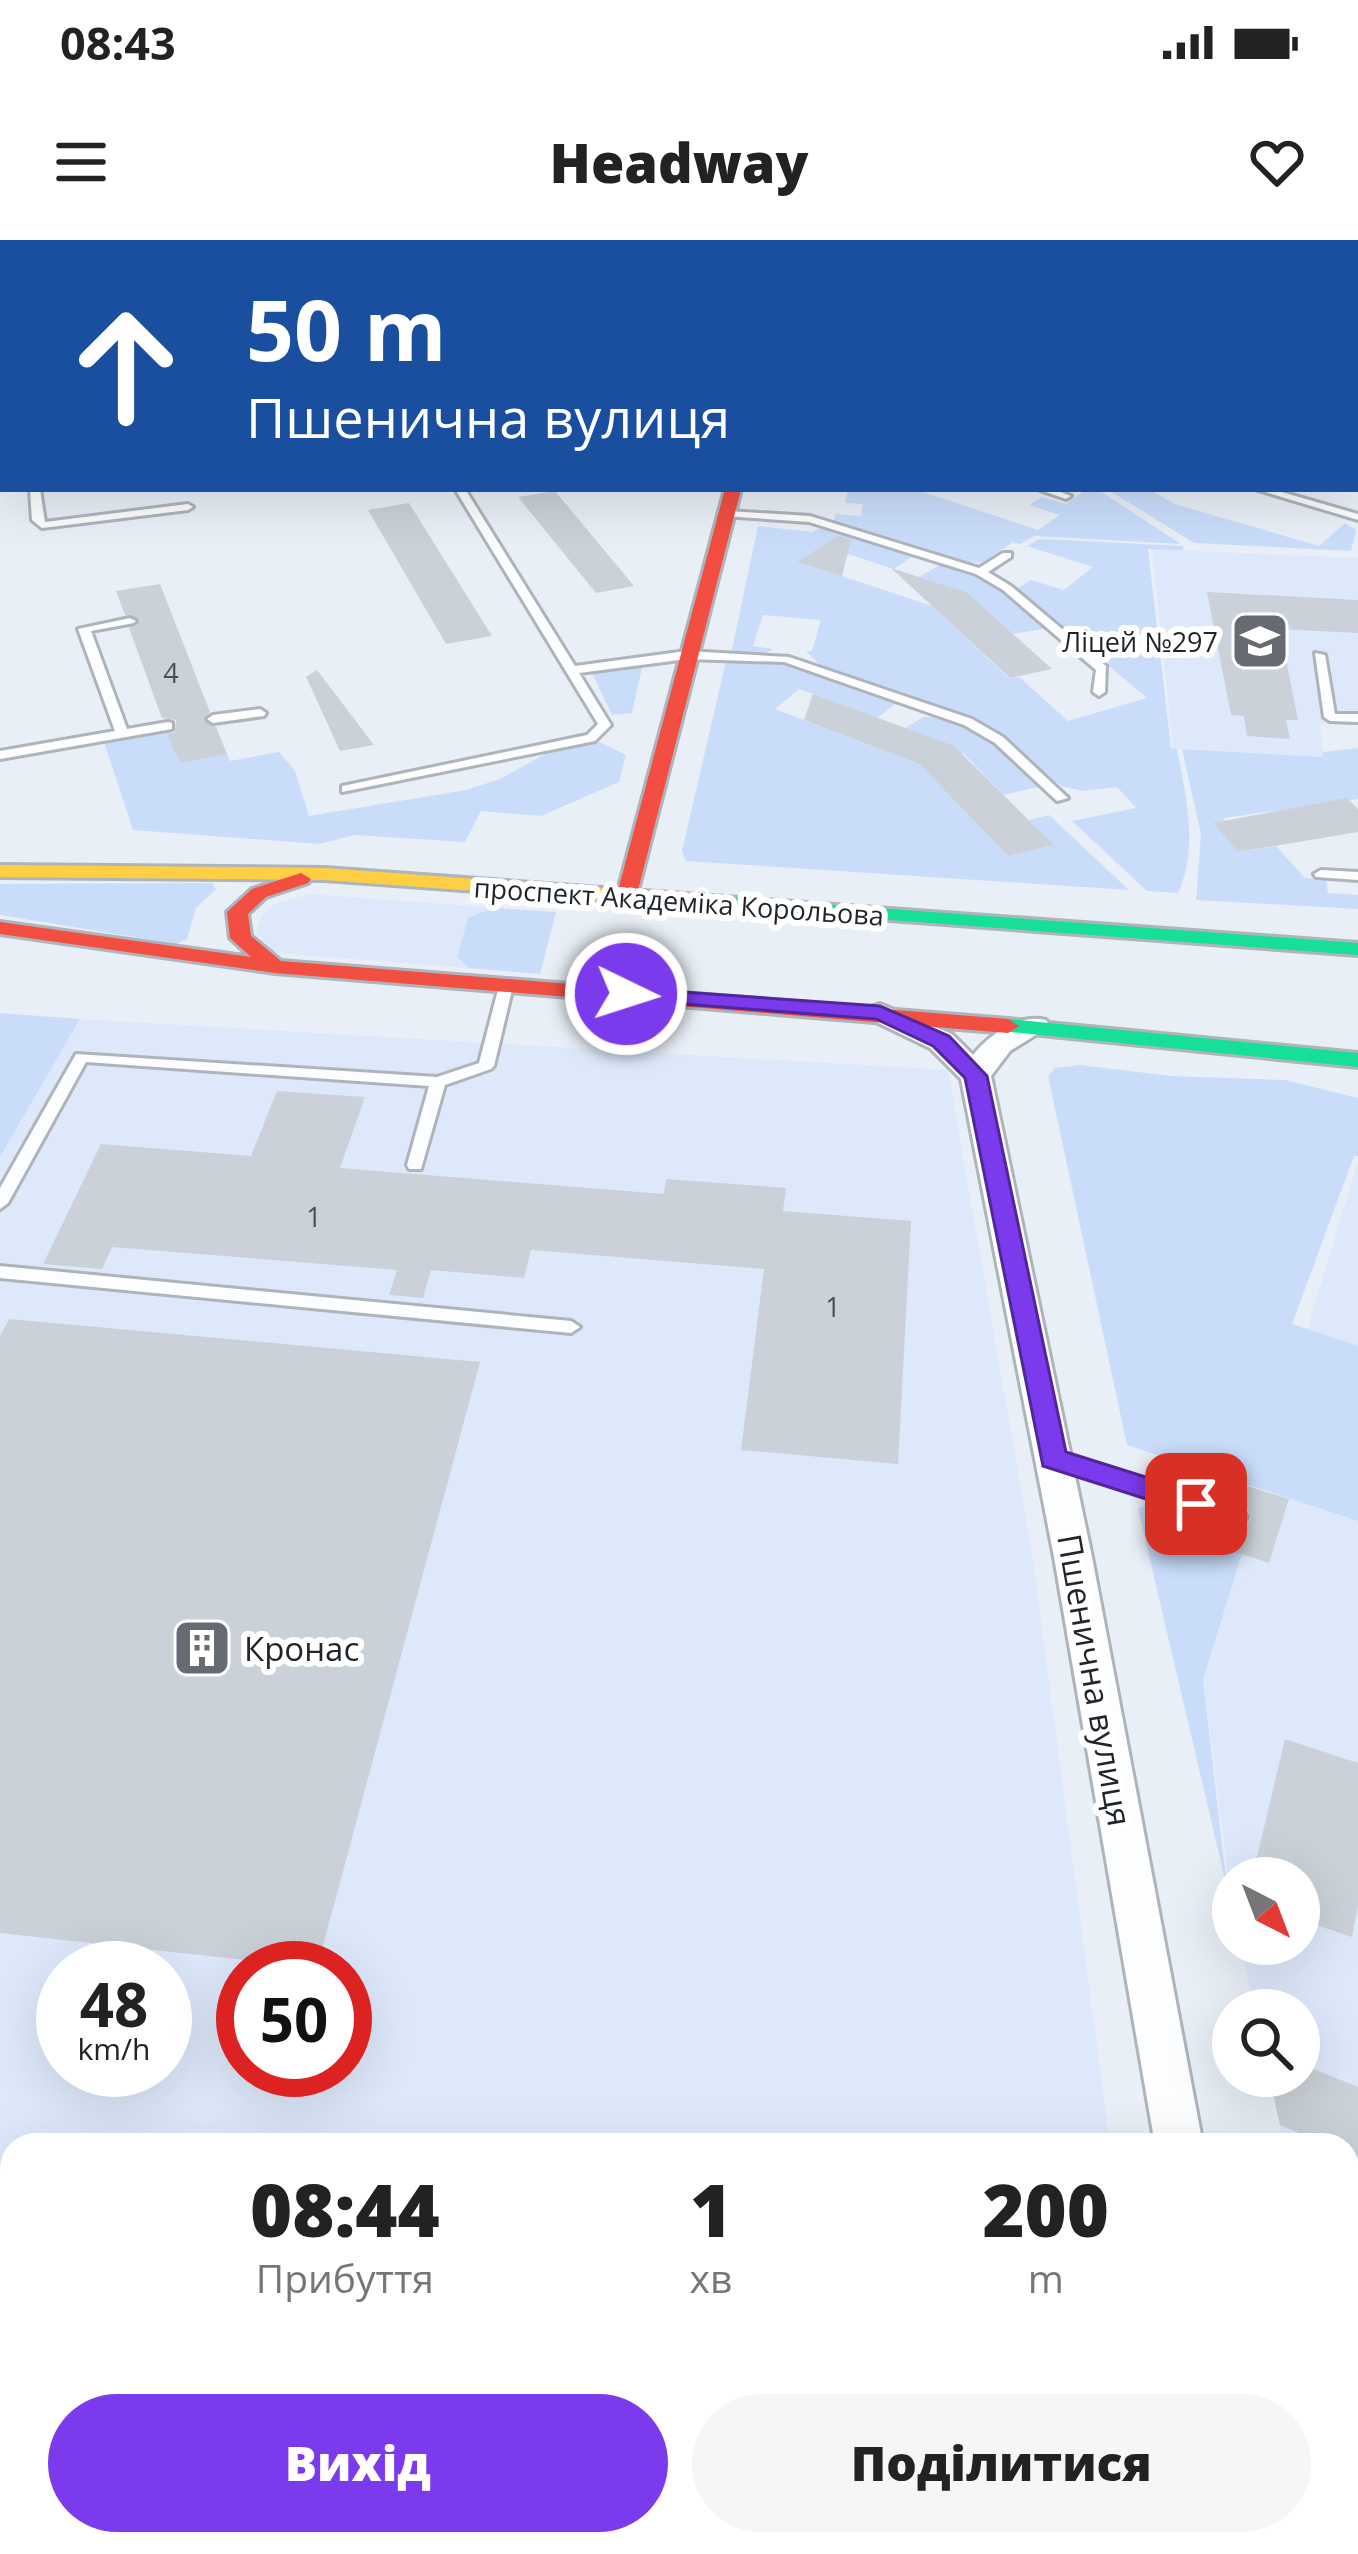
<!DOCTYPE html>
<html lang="uk">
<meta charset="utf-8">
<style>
body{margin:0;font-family:"Open Sans",sans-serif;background:#f6f6f6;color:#222;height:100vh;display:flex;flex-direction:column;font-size:45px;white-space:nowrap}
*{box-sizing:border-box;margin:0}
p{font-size:39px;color:#767676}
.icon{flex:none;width:66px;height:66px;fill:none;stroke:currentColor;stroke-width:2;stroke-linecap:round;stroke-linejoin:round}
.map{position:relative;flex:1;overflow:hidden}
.side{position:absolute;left:0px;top:1893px;width:1359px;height:423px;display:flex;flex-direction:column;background:#fff;border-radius:36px 36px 0 0;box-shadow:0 12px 48px #0002}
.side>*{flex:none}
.top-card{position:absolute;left:0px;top:0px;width:1359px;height:252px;box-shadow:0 12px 48px #0002;background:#1a4fa0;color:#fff;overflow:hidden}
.needle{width:78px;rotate:138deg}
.tools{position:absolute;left:1212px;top:1617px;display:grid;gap:24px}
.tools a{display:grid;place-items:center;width:108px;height:108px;border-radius:50%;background:#fff;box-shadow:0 12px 48px #0002;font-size:60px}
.speed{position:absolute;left:36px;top:1701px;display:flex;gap:24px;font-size:60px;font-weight:700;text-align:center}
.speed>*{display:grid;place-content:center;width:156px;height:156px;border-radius:50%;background:#fff;box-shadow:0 12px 48px #0002;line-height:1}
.speed small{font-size:30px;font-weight:400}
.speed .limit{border:18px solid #d22;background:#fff;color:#111}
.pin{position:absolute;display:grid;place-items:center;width:102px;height:102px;color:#fff;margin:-51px;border-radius:24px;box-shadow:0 6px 18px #0006}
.me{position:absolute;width:132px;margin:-66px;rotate:94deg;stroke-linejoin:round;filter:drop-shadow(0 0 9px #0008)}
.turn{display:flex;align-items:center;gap:42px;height:252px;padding:0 48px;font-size:54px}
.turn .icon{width:156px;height:156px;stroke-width:2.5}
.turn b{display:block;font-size:84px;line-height:102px}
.eta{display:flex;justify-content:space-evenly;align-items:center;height:204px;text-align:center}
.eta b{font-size:72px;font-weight:800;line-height:84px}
.cta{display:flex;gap:24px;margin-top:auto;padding:24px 48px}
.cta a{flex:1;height:138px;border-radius:72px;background:#7c3aed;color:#fff;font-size:48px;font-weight:800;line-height:138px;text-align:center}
.cta a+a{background:#f6f6f6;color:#222}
.status{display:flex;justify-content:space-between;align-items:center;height:84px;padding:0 60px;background:#fff;direction:ltr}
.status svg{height:33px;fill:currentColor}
header{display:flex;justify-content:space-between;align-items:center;height:156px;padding:0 48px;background:#fff;font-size:54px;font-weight:800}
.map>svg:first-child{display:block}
.built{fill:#dde9fb;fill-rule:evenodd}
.green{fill:#c9ddfb}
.building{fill:#cbd1d8}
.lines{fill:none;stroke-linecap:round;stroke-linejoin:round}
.lane-casing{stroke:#afb4bb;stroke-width:6}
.street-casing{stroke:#afb4bb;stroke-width:6}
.fast-casing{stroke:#afb4bb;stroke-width:6}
.slow-casing{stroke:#afb4bb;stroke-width:6}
.jam-casing{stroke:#afb4bb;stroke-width:6}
.lane{fill:#fcfdfe;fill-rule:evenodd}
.street{fill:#fcfdfe;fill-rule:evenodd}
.fast{fill:#16e098;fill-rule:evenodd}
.slow{fill:#ffcf43;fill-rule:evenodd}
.jam{fill:#f24e42;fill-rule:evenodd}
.route{fill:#7c3aed;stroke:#51269a;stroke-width:3}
.labels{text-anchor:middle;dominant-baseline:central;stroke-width:12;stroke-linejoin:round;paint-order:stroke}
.far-poi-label{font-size:27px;fill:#1f242b;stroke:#fff;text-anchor:end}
.number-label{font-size:27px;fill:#4a4f56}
.far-street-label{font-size:27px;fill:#1f242b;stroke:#fff}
.poi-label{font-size:33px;fill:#1f242b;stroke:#fff;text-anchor:start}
.street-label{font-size:33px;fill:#1f242b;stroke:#fff}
</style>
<div class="status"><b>08:43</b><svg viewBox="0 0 49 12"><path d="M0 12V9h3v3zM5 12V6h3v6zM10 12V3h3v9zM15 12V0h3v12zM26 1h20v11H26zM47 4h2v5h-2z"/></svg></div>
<header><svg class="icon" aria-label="menu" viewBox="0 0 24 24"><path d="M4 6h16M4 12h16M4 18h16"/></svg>Headway<svg class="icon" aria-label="heart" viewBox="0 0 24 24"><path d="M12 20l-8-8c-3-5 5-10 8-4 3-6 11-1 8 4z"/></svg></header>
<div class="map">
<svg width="1358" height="2314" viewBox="0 0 1358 2314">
<rect width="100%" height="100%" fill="#e9eff7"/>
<path class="built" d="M826 0H1358V133L1356 3Z
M1152 309 1358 318V485L1320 484 1324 517 1173 508Z
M309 654 556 672 540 734 275 713 256 692 264 672 275 664Z
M80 779 948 830 1032 1313 1110 1905H12V2304H1162L1164 2314H0V917ZM63 1728H165V1830H63ZM243 1728H345V1830H243Z
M1358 921V2253L1347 2201V1905H1284L1269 1836H1299V1770H1255L1240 1704H1299V1638H1233V1673L1203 1440 1242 1315 1226 1309 1247 1246 1259 1249Z"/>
<path class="green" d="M848 249H914L1038 290 1060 275 1029 265 1042 257 1066 264 1087 249H1097L1181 304 1035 296 1020 304 1013 302 983 322 968 323 834 282 835 274 861 276 863 264 845 263Z
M1107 249H1148L1175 264 1319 306 1345 283 1356 290 1351 311 1194 303Z
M758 286 813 292 821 286 913 316 894 329 823 306 799 322 932 366 1009 438 1019 437 1068 481 1147 458 1017 349 1031 340 1064 350 1093 327 1027 306 1039 299 1183 306V310L1148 309 1171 508 1177 509C1186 557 1199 607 1178 653L1147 651 1072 581 1136 568 1117 547 1083 551 1061 546 990 487 820 425 806 411H812L821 380 763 375 753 406 773 409 763 415 731 414Z
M940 325 988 341 1047 388 1013 394 956 349 919 337Z
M726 421 789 425 896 463 877 478 799 449 775 469 919 524 1008 616 1053 605 1029 580 1049 575 1129 650 686 621 682 611Z
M643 423 632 473 612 475 591 431Z
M924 477C973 475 1008 516 1041 546L1004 555 964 514 905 488Z
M168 488 181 522 227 514 230 521 279 512 295 531 309 576 466 550 500 539 558 507 591 498 626 515 619 542 541 576 481 571 465 602 354 595 320 604 133 590 103 499Z
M1358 508V559L1224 578 1225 582 1214 584 1239 612 1276 606 1305 638 1326 640 1328 653 1358 655V669L1196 660 1201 594 1182 509 1323 517V512Z
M212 643 216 649 196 668 187 699 176 704 0 675V644Z
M493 668 556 672 540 734 469 728 457 717 468 678Z
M0 773 80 779 0 917Z
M1080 825 1171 836 1285 840 1358 858V916H1354L1292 1084 1358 1106V1281L1127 1205 1048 836 1055 828Z
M1153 1262 1234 1285 1226 1308 1242 1314 1203 1440 1227 1648 1138 1269Z"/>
<path class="building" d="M555 251 634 346 596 353 518 257Z
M409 263 492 396 446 404 368 270Z
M838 296 851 300 842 336 797 322Z
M891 328 966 352 1052 429 1010 438Z
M160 344 210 472 203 480 216 487 227 514 181 523 172 507 168 494 175 492 176 480 162 478 129 388 140 380 125 375 116 351Z
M1207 352 1358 360V393L1280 389 1298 480H1286L1290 499 1247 496 1244 476 1231 475Z
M317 430 374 505 340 511 306 437Z
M813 454 954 506 1054 605 1008 616 919 524 804 480Z
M1347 558 1358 569V592L1238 612 1213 583Z
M277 851 365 857 340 928 664 954 666 939 786 948 783 971 911 981 898 1224 741 1210 764 1029 531 1010 524 1038 431 1030 423 1058 389 1055 397 1030 112 1007 102 1029 43 1024 101 904 251 916Z
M9 1079 480 1122 317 1728 0 1693V1096Z
M1247 1246 1289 1259 1269 1323 1226 1309 1233 1288 1245 1286 1251 1279 1248 1270 1240 1266Z
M1285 1499 1358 1523V1665L1352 1697 1299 1679V1638H1252Z
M1299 1823 1358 1847V1917L1347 1913V1905H1328L1280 1885 1269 1836H1299Z"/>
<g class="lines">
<defs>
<path id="lane" d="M20 0H28V3H20Z
M117 0H125L127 3H119Z
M292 0H302L305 3H295Z
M30 249H40L45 282 188 264 193 267 188 270 42 288 32 280Z
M455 249H465L575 426 687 411 789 417 972 479 1003 497 1068 558 1057 561 995 503 964 485 784 422 687 419 579 433 611 485 595 501 342 552V546L347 545 587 495 598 484Z
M1037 249H1053L1071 256 1066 259Z
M1255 249H1271L1358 274V280Z
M727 271 810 276 979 328 1003 313H1011V317L988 332 1011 346 1106 426 1105 452 1099 456 1093 452 1096 430 1003 350 976 334 809 282 723 276 722 274Z
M130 378 136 381 134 383 91 391 127 489 168 482 172 483V489L0 519V511L115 491 78 389Z
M1315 413 1325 415 1335 474H1358V482L1330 481 1324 477Z
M260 469 266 473 264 476 213 483 207 479 213 475Z
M1321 630 1358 632V640L1316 637 1314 634Z
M506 742 513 746 494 826 491 829 445 845 421 929H409L407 925 429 846 86 822 8 963 0 969V948L76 814 437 837 479 823 499 746Z
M0 1026 571 1081 580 1087 571 1093 0 1038Z
M1053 1212 1244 1272 1247 1277 1244 1282 1237 1284 1046 1224 1044 1219 1046 1214Z"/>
<path id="street" d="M1356 130H1358V142H1356Z
M880 764 952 794 973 815C989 795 1019 773 1046 780L1050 786 1010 811 991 836 1092 1317 1203 1905H1155L1054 1317 961 839 930 808 870 779 865 773 870 767Z
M1223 2304H1279L1281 2314H1225Z"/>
<path id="fast" d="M643 651 1358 703V715L636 661 633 657Z
M1008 779 1358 813V827L1000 791V781Z"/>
<path id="slow" d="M0 625 325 628 643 651 653 657 643 663 325 640 0 637Z"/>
<path id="jam" d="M725 249H741L636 658 626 664 616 658Z
M301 633 311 639 308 643 266 657 248 674 251 696 281 721 1008 779 1019 786 1008 793 275 733 0 694V682L251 717 230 698 227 672 252 649Z"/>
</defs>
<use href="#lane" class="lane-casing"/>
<use href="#street" class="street-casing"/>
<use href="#fast" class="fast-casing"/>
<use href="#slow" class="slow-casing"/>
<use href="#jam" class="jam-casing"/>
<use href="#lane" class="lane"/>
<use href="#street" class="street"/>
<use href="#fast" class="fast"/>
<use href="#slow" class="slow"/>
<use href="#jam" class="jam"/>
</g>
<path class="route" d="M626 748 880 766 949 796 987 836 1066 1212 1206 1256 1210 1264 1206 1272 1196 1275 1043 1226 965 838 933 806 876 779 619 759V750Z"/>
<defs>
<symbol id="school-square" viewBox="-11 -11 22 22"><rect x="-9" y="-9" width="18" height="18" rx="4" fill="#666b72" stroke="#fff"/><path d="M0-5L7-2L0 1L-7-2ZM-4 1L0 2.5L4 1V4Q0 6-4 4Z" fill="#fff"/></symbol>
<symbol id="building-square" viewBox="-11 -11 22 22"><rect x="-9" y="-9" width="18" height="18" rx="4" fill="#666b72" stroke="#fff"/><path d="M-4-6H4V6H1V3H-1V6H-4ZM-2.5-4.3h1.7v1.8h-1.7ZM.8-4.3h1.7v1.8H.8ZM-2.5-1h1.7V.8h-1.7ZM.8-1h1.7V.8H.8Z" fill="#fff"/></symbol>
</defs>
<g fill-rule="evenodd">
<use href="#school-square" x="1227" y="368" width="66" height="66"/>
<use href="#building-square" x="169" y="1375" width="66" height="66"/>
</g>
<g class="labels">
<g class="far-poi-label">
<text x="1218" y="401">Ліцей №297</text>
</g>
<g class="number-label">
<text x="171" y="432">4</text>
<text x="314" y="976">1</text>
<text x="833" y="1066">1</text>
</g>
<g class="far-street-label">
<text transform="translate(679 661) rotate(4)">проспект Академіка Корольова</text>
</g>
<g class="poi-label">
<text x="244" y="1408">Кронас</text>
</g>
<g class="street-label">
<text transform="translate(1095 1440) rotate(80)">Пшенична вулиця</text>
</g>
</g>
</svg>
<div class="tools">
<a><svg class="needle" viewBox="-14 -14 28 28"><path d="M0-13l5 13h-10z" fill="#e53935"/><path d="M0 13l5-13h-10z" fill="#767676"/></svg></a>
<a><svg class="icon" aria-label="search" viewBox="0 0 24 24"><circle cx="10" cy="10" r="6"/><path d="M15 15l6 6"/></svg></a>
</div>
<div class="speed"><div>48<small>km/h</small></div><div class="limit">50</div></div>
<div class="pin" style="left:1196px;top:1264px;background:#d93025"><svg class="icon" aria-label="arrive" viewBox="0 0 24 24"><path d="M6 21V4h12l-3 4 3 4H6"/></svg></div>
<svg class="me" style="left:626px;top:754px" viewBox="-20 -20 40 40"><circle r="17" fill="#7c3aed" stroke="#fff" stroke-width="3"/><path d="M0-11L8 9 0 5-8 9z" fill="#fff"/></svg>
<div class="top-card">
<div class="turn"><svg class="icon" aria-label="ahead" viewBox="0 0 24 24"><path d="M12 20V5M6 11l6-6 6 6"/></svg><div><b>50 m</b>Пшенична вулиця</div></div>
</div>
<section class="side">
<div class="eta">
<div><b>08:44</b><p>Прибуття</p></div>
<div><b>1</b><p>хв</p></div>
<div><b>200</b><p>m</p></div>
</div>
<div class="cta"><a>Вихід</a><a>Поділитися</a></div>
</section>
</div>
